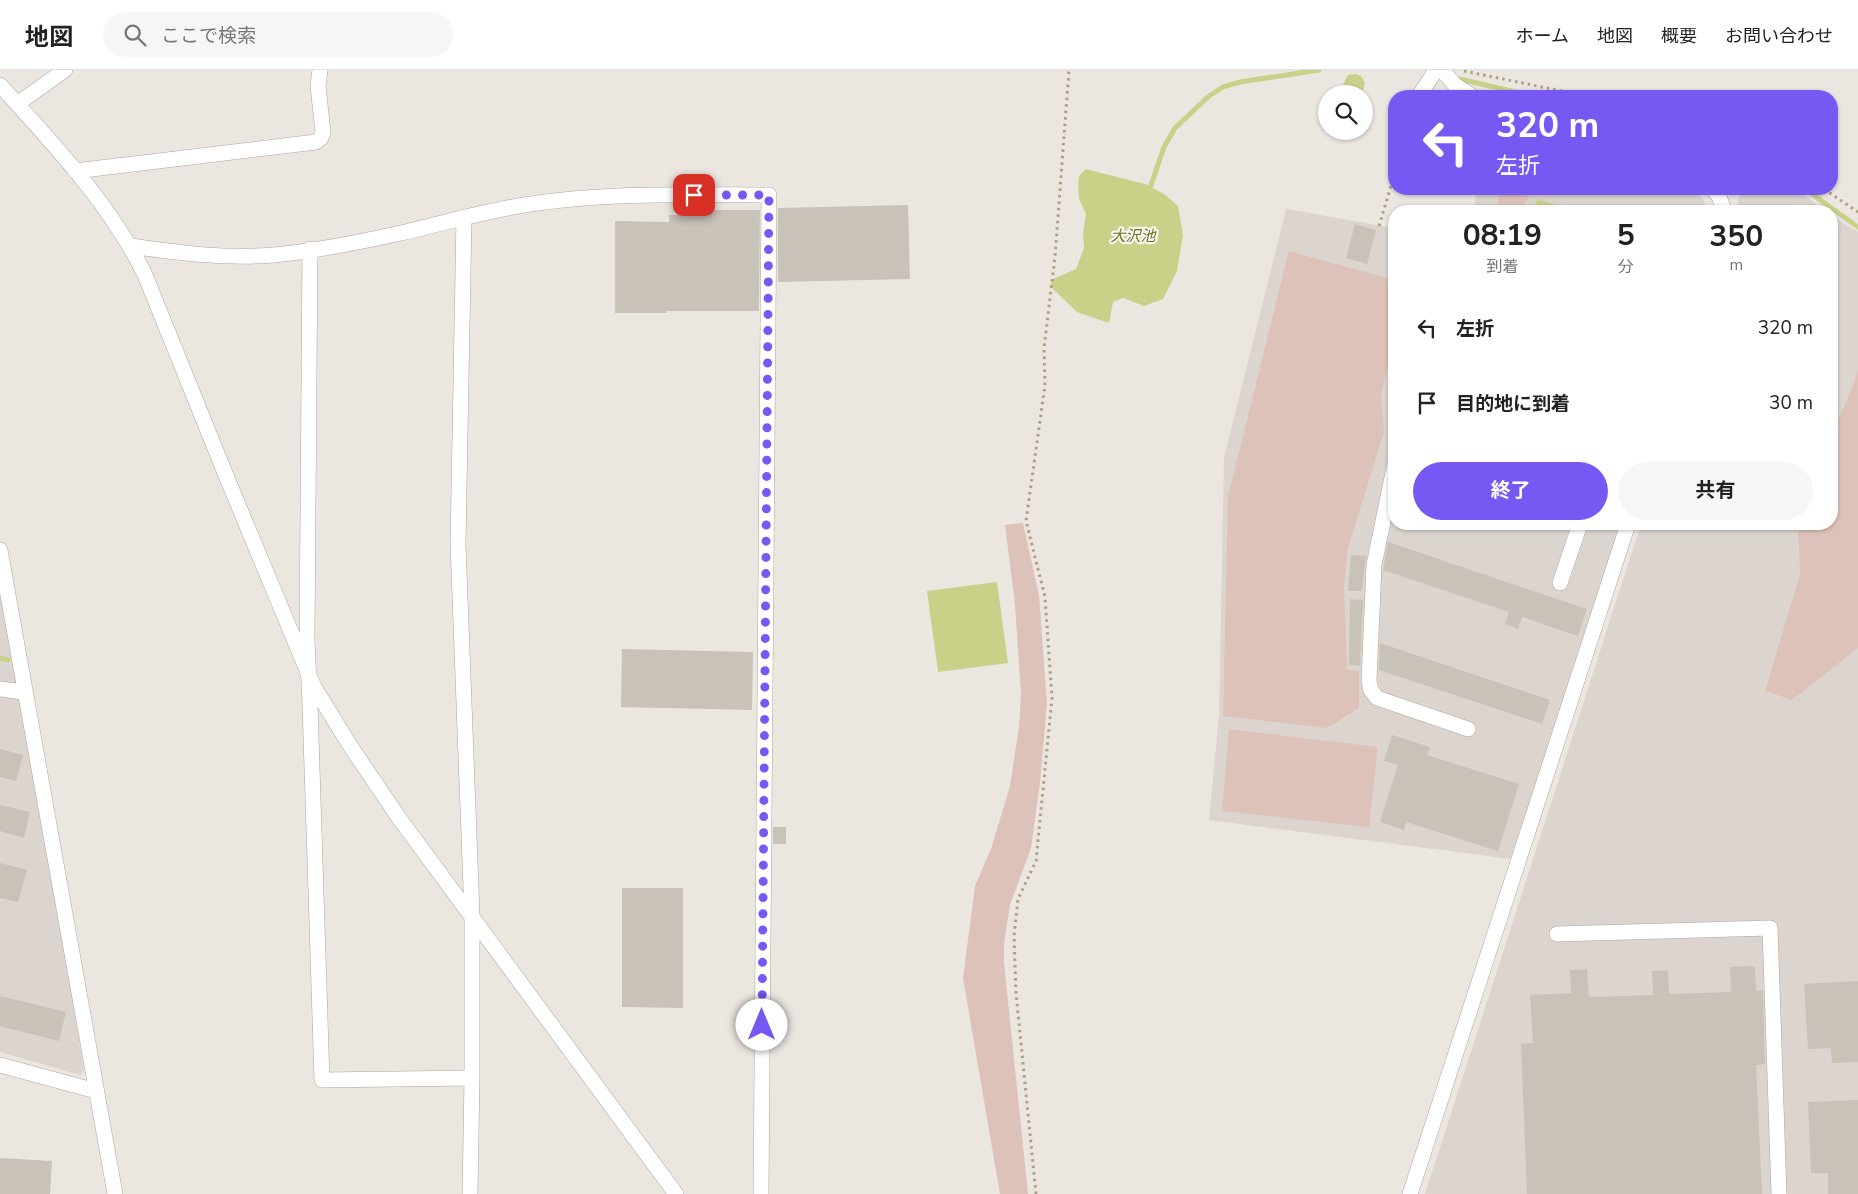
<!DOCTYPE html>
<html lang="ja">
<meta charset="utf-8">
<style>
body{margin:0;font-family:"Nunito Sans","Noto Sans JP",sans-serif;background:#f6f6f6;color:#222;height:100vh;display:flex;flex-direction:column;font-size:19px;white-space:nowrap}
*{box-sizing:border-box;margin:0}
p{font-size:16px;color:#767676}
.icon{flex:none;width:28px;height:28px;fill:none;stroke:currentColor;stroke-width:2;stroke-linecap:round;stroke-linejoin:round}
.map{position:relative;flex:1;overflow:hidden}
.details{position:absolute;left:1388px;top:135px;width:450px;height:325px;display:flex;flex-direction:column;background:#fff;border-radius:20px;box-shadow:0 1px 4px #0004}
.details>*{flex:none}
.hud{position:absolute;left:1388px;top:20px;width:450px;height:105px;border-radius:20px;box-shadow:0 1px 4px #0004;background:#7758f3;color:#fff;overflow:hidden}
.fabs{position:absolute;left:1318px;top:15px;display:grid;gap:10px}
.fabs a{display:grid;place-items:center;width:55px;height:55px;border-radius:50%;background:#fff;box-shadow:0 1px 4px #0004;font-size:25px}
.pin{position:absolute;display:grid;place-items:center;width:42px;height:42px;color:#fff;margin:-21px;border-radius:10px;box-shadow:0 2px 8px #0006}
.me{position:absolute;width:55px;margin:-28px;rotate:0deg;stroke-linejoin:round;filter:drop-shadow(0 0 4px #0008)}
.turn{display:flex;align-items:center;gap:18px;height:105px;padding:0 25px;font-size:22px}
.turn .icon{width:65px;height:65px;stroke-width:2.5}
.turn b{display:block;font-size:35px;line-height:42px}
.eta{display:flex;justify-content:space-evenly;align-items:center;height:85px;text-align:center}
.eta b{font-size:30px;font-weight:700;line-height:35px}
.action{display:flex;gap:10px;margin-top:auto;padding:10px 25px}
.action a{flex:1;height:58px;border-radius:30px;background:#7758f3;color:#fff;font-size:20px;font-weight:700;line-height:58px;text-align:center}
.action a+a{background:#f6f6f6;color:#222}
ul{padding:0;list-style:none}
li{display:flex;align-items:center;gap:15px;height:75px;padding:0 25px}
li div{flex:1}
li b{display:block;font-size:19px}
li em{font-style:normal}
header{display:flex;align-items:center;gap:30px;box-sizing:border-box;height:70px;padding:0 25px;background:#fff;border-bottom:1px solid #e0e0e0}
header strong{font-size:24px}
nav{display:flex;gap:28px;margin-inline-start:auto;font-size:18px}
.search{width:350px;height:45px;background:#f6f6f6;display:flex;align-items:center;gap:12px;box-sizing:border-box;padding:0 18px;border-radius:28px;color:#767676;font-size:19px}
.map>svg:first-child{display:block}
.built{fill:#dcd5cf}
.green{fill:#ddc2ba}
.water{fill:#c9d188}
.lines{fill:none;stroke-linecap:round;stroke-linejoin:round}
.stream{stroke:#c9d188;stroke-width:5}
.building{fill:#c9c2b9}
.minor-casing{stroke:#ada69c;stroke-width:16}
.path{stroke:#b09f81;stroke-width:3;stroke-dasharray:2.5 4;stroke-linecap:butt}
.minor{stroke:#fff;stroke-width:15}
.route{stroke:#7758f3;stroke-width:9;stroke-dasharray:0 16.2}
.labels{text-anchor:middle;dominant-baseline:central;stroke-width:4.5;stroke-linejoin:round;paint-order:stroke}
.water-label{font-size:15px;font-style:italic;fill:#68741a;stroke:#f8f5f1}
</style>
<header>
<strong>地図</strong>
<div class="search"><svg class="icon" aria-label="search" viewBox="0 0 24 24"><circle cx="10" cy="10" r="6"/><path d="M15 15l6 6"/></svg>ここで検索</div>
<nav><a>ホーム</a><a>地図</a><a>概要</a><a>お問い合わせ</a></nav>
</header>
<div class="map">
<svg width="1858" height="1124" viewBox="0 0 1858 1124">
<rect width="100%" height="100%" fill="#ece6e1"/>
<path class="built" d="M1475 119H1693L1703 129 1708 141H1475Z
M1746 119H1796L1826 141H1739L1738 128Z
M1286 139 1394 158V454H1622L1511 789 1209 750 1219 645 1224 387Z
M1831 145 1858 162V1124H1425L1641 454H1831Z
M0 479 84 1000 80 1005 0 982Z"/>
<path class="green" d="M1499 119H1531L1523 141H1497Z
M1289 181 1394 210V269L1381 325 1384 362 1348 478 1344 515 1347 599 1359 601V638L1327 658 1223 646 1228 426Z
M1858 300V578L1792 630 1765 621 1800 504 1798 454H1831V366L1853 316Z
M1023 453 1039 525 1047 634 1040 713 1031 778 1010 835 1004 873V892L1028 1124H1000L963 908 975 816 991 779 1010 716 1019 657 1021 625 1015 534 1005 455Z
M1229 659 1378 677 1369 757 1222 741Z"/>
<path class="water" d="M1356 4 1361 6 1365 13 1362 24H1338L1348 5Z
M1086 99 1145 114 1164 124 1178 136 1183 165 1177 201 1163 229 1144 236 1123 228 1113 232 1109 253 1077 242 1050 216 1053 209 1076 199 1084 178 1083 163 1086 144 1079 129 1078 118 1079 106Z
M1537 129 1575 141H1533Z
M997 512 1008 593 938 602 927 521Z"/>
<g class="lines">
<path class="stream" d="M1455 8 1533 26
M1150 118 1164 77 1175 58 1209 26 1223 17 1240 12 1319 0
M1805 119 1858 157
M0 588 8 590"/>
</g>
<path class="building" d="M908 135 910 209 778 212V138Z
M701 140H760L759 241H667V243H615V151L669 152V145H701Z
M1355 154 1376 160 1367 194 1346 188Z
M1388 472 1587 539 1578 566 1522 547 1518 559 1505 554 1509 542 1383 500Z
M1351 485 1366 486 1362 521H1348Z
M1350 529 1363 530 1360 596 1349 595Z
M1380 573 1550 630 1542 654 1379 600Z
M622 579 753 582 752 640 621 637Z
M1392 665 1430 677 1427 685 1519 714 1498 781 1406 752 1404 760 1380 752 1398 695 1384 691Z
M0 679 23 685 16 711 0 707Z
M0 735 30 742 24 768 0 761Z
M773 757H786V774H773Z
M0 793 27 800 18 832 0 828Z
M622 818H683V938L622 937Z
M1755 896 1756 921 1763 920 1765 994 1756 995 1762 1124H1527L1521 974 1533 973 1530 925 1571 923 1570 900 1587 899 1589 927 1653 925 1652 901 1668 900 1669 924 1731 922 1730 897Z
M1858 911V992L1832 993 1831 978 1808 979 1804 914Z
M0 926 66 942 59 971 0 956Z
M1858 1030V1124H1828V1103H1811L1808 1032Z
M0 1088 52 1091 50 1124H0Z"/>
<g class="lines">
<defs>
<path id="minor" d="M1442 0 1455 15 1472 26
M0 15C53 74 110 133 145 205L227 408 314 617 351 677 399 748 676 1124
M1419 26 1436 0
M17 34 65 0
M75 101 316 72 321 68 323 62 318 16 320 0
M1713 119 1719 126 1724 141
M464 147 458 474 472 845V1008L470 1124
M131 176C178 183 226 189 274 185 317 181 360 172 401 163 445 153 487 140 531 134 610 122 690 125 769 125L761 1124
M310 179 307 571 310 635 322 1010 472 1008
M1394 398 1374 495 1369 611 1371 620 1377 628 1468 659
M0 480 115 1124
M1560 513 1580 454
M0 619 24 622
M1557 864 1770 858 1779 1124
M0 995 96 1021
M1410 1124 1628 454"/>
</defs>
<use href="#minor" class="minor-casing"/>
<path class="path" d="M1464 1 1586 26
M1824 119 1858 142
M1379 156 1394 106
M1036 1124 1016 923 1014 866 1018 829 1036 791 1052 628 1045 527 1026 451 1045 315 1044 278 1055 187 1069 0"/>
<use href="#minor" class="minor"/>
</g>
<g class="lines">
<path class="route" d="M694 125H769L762 955"/>
</g>
<g class="labels">
<g class="water-label">
<text x="1133" y="166">大沢池</text>
</g>
</g>
</svg>
<div class="fabs">
<a><svg class="icon" aria-label="search" viewBox="0 0 24 24"><circle cx="10" cy="10" r="6"/><path d="M15 15l6 6"/></svg></a>
</div>
<div class="pin" style="left:694px;top:125px;background:#d93025"><svg class="icon" aria-label="arrive" viewBox="0 0 24 24"><path d="M6 21V4h12l-3 4 3 4H6"/></svg></div>
<svg class="me" style="left:762px;top:955px" viewBox="-20 -20 40 40"><circle r="19" fill="#fff"/><path d="M0-13L10 11 0 6-10 11z" fill="#7758f3"/></svg>
<div class="hud">
<div class="turn"><svg class="icon" aria-label="left" viewBox="0 0 24 24"><path d="M17 20v-9H6M10 6l-5 5 5 5"/></svg><div><b>320 m</b>左折</div></div>
</div>
<section class="details">
<div class="eta">
<div><b>08:19</b><p>到着</p></div>
<div><b>5</b><p>分</p></div>
<div><b>350</b><p>m</p></div>
</div>
<ul>
<li><svg class="icon" aria-label="left" viewBox="0 0 24 24"><path d="M17 20v-9H6M10 6l-5 5 5 5"/></svg><div><b>左折</b></div><em>320 m</em></li>
<li><svg class="icon" aria-label="arrive" viewBox="0 0 24 24"><path d="M6 21V4h12l-3 4 3 4H6"/></svg><div><b>目的地に到着</b></div><em>30 m</em></li>
</ul>
<div class="action"><a>終了</a><a>共有</a></div>
</section>
</div>
